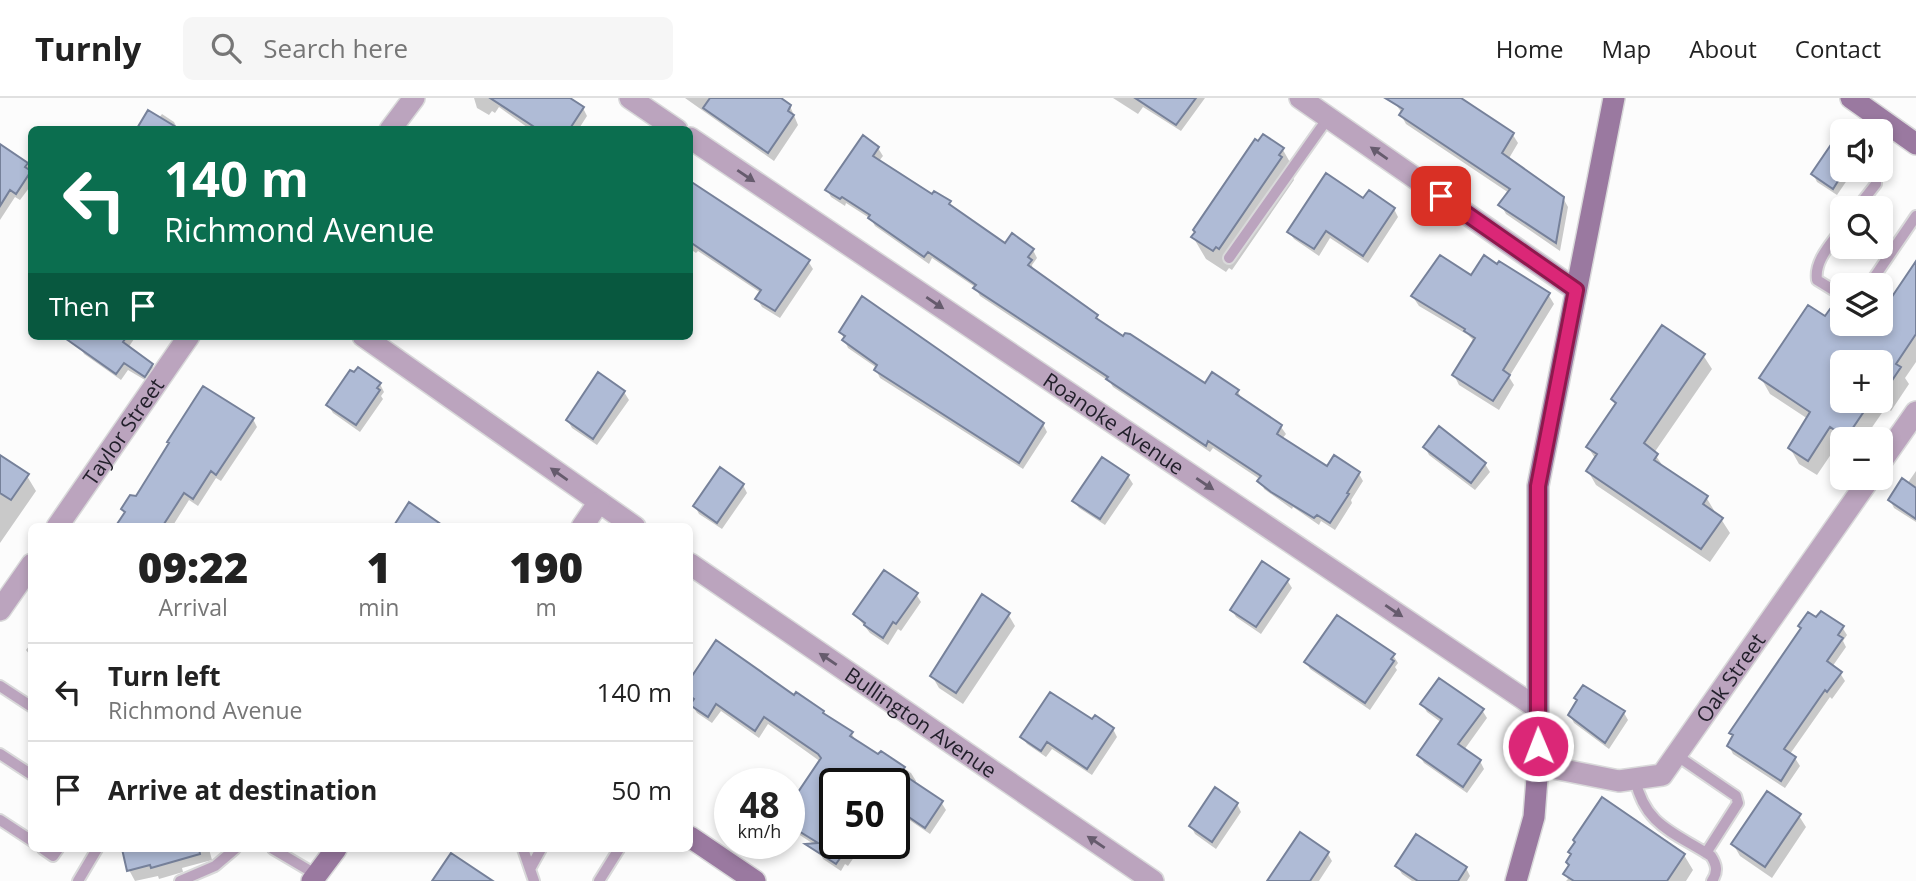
<!DOCTYPE html>
<meta charset="utf-8">
<style>
body{margin:0;font-family:"Open Sans",sans-serif;background:#f6f6f6;color:#222;height:100vh;display:flex;flex-direction:column;font-size:26px;white-space:nowrap}
*{box-sizing:border-box;margin:0}
p{font-size:23px;color:#767676}
.icon{flex:none;width:38px;height:38px;fill:none;stroke:currentColor;stroke-width:2;stroke-linecap:round;stroke-linejoin:round}
.map{position:relative;flex:1;overflow:hidden}
.side{position:absolute;left:28px;top:425px;width:665px;height:329px;display:flex;flex-direction:column;background:#fff;border-radius:10px;box-shadow:0 4px 10px #0003}
.side>*{flex:none}
.guide{position:absolute;left:28px;top:28px;width:665px;height:214px;border-radius:10px;box-shadow:0 4px 10px #0003;background:#0b6e4f;color:#fff;overflow:hidden}
.fabs{position:absolute;left:1830px;top:21px;display:grid;gap:14px}
.fabs a{display:grid;place-items:center;width:63px;height:63px;border-radius:10px;background:#fff;box-shadow:0 4px 10px #0003;font-size:35px}
.speed{position:absolute;left:714px;top:670px;display:flex;gap:14px;font-size:35px;font-weight:700;text-align:center}
.speed>*{display:grid;place-content:center;width:91px;height:91px;border-radius:50%;background:#fff;box-shadow:0 4px 10px #0003;line-height:1}
.speed small{font-size:18px;font-weight:400}
.speed .limit{border:4px solid #111;border-radius:10px;background:#fff;color:#111}
.pin{position:absolute;display:grid;place-items:center;width:60px;height:60px;color:#fff;margin:-30px;border-radius:14px;box-shadow:0 4px 10px #0006}
.me{position:absolute;width:77px;margin:-38px;rotate:359deg;stroke-linejoin:round;filter:drop-shadow(0 0 5px #0008)}
.turn{display:flex;align-items:center;gap:24px;height:147px;padding:0 21px;font-size:32px}
.turn .icon{width:91px;height:91px;stroke-width:2.5}
.turn b{display:block;font-size:49px;line-height:60px}
.then{display:flex;align-items:center;height:66px;padding:0 21px;background:#0003;gap:14px;font-size:26px}
.eta{display:flex;justify-content:space-evenly;align-items:center;height:119px;text-align:center}
.eta b{font-size:42px;font-weight:800;line-height:49px}
ul{padding:0;list-style:none}
li{display:flex;align-items:center;gap:21px;height:98px;padding:0 21px;border-top:2px solid #e0e0e0}
li div{flex:1}
li b{display:block;font-size:26px}
li em{font-style:normal}
header{display:flex;align-items:center;gap:42px;box-sizing:border-box;height:98px;padding:0 35px;background:#fff;border-bottom:2px solid #e0e0e0}
header strong{font-size:33px}
nav{display:flex;gap:38px;margin-inline-start:auto;font-size:24px}
.search{width:490px;height:63px;background:#f6f6f6;display:flex;align-items:center;gap:18px;box-sizing:border-box;padding:0 24px;border-radius:10px;color:#767676;font-size:26px}
.map>svg:first-child{display:block}
.shadow{fill:#0003;fill-rule:evenodd}
.building{fill:#afbbd6;stroke:#76819a;stroke-width:2}
.lines{fill:none;stroke-linecap:round;stroke-linejoin:round}
.lane-casing{stroke:#d9d9da;stroke-width:14}
.street-casing{stroke:#d9d9da;stroke-width:24}
.secondary-casing{stroke:#d9d9da;stroke-width:24}
.lane{stroke:#bba4be;stroke-width:10}
.street{stroke:#bba4be;stroke-width:21}
.secondary{stroke:#9a79a0;stroke-width:21}
.oneway{fill:#665b6d}
.route-casing{stroke:#8e194d;stroke-width:18}
.route{stroke:#db2777;stroke-width:12}
.labels{text-anchor:middle;dominant-baseline:central;stroke-width:7;stroke-linejoin:round;paint-order:stroke}
.street-label{font-size:21px;fill:#211f2a;stroke:#fcfcfc}
</style>
<header>
<strong>Turnly</strong>
<div class="search"><svg class="icon" aria-label="search" viewBox="0 0 24 24"><circle cx="10" cy="10" r="6"/><path d="M15 15l6 6"/></svg>Search here</div>
<nav><a>Home</a><a>Map</a><a>About</a><a>Contact</a></nav>
</header>
<div class="map">
<svg width="1916" height="783" viewBox="0 0 1916 783">
<rect width="100%" height="100%" fill="#fcfcfc"/>
<path class="shadow" d="M474 0H566L583 10 587 18 578 32H531L499 9 495 15 492 13 489 17 477 10Z
M685 0H778L790 8 798 27 774 63Z
M1113 0H1205L1181 33 1143 9 1138 16Z
M1397 0H1458L1513 37 1518 45 1508 62 1563 100 1568 109 1560 153 1506 116 1501 107 1509 95 1406 26 1401 17 1402 15 1394 4Z
M162 16 174 24 178 32 159 20Z
M0 48 27 66 32 76V86L20 102 15 99 0 122Z
M878 50 883 58 879 63 932 99 949 105 953 111 1005 147 1033 152 1037 160 1032 167 1033 173 1096 218 1100 225 1205 287 1238 293 1242 302 1281 329 1286 336 1282 341 1327 371 1359 376 1363 383 1351 402 1352 405 1335 432 1321 423 1319 427 1293 409 1292 411 1264 391 1261 382 1213 350 1210 354 1113 289 1110 284 980 198 975 189 932 160 929 166 875 128 871 121 846 105 845 108 831 99 827 92Z
M1283 52 1295 73 1292 78 1294 82 1232 172 1229 170 1226 174 1206 161 1193 139Z
M1843 72H1854L1837 97 1817 84 1813 76Z
M690 85 808 163 813 171 780 220 762 209 757 201 761 195 698 153 696 155 690 151Z
M1364 103 1394 111 1398 119 1368 165 1330 140 1319 158 1294 141 1289 134Z
M1916 166V264L1905 280 1909 286 1891 313 1886 309 1864 341H1843V346L1840 343 1817 377 1799 366 1790 350 1808 321 1770 296 1761 280 1826 221 1849 226 1867 238 1876 226H1881ZM1843 264H1881V303H1843Z
M1471 180 1548 196 1554 206 1509 279 1514 287 1499 312 1459 287 1454 277 1475 244 1468 237 1419 208 1413 199Z
M841 234 1043 326 1047 334 1023 371 880 280 876 272 877 270 848 250Z
M86 238H136L128 250 152 268 157 275 150 285 128 272 121 282 84 256 80 248Z
M1703 257 1712 271 1654 355 1665 371 1706 399 1715 414 1713 415 1721 421 1730 435 1710 464 1596 387 1588 373 1596 362 1588 349 1616 308 1613 301Z
M380 286 384 294 381 298 383 301 360 334 333 315 328 307Z
M624 294 629 302 597 347 572 330 568 323Z
M253 321 257 329 221 383 216 380 198 408 189 402 172 429H121L126 416 123 411Z
M1425 349 1485 366 1490 374 1475 392 1429 357Z
M0 359 27 378 36 393 0 445Z
M1916 373V424L1894 410 1890 402 1907 386Z
M1128 378 1133 386 1105 427 1079 410 1074 403Z
M743 387 747 395 722 431 699 416 695 408Z
M1287 482 1292 490 1261 536 1236 519 1232 512Z
M916 496 921 504 901 533 898 531 888 547 870 535 855 516Z
M1008 516 1015 528 963 606 939 590 932 578Z
M1800 528 1842 529 1847 537 1843 543 1846 549 1832 569 1840 575 1845 583 1832 601 1830 599 1790 656 1795 660 1800 668 1785 690 1733 656 1729 648 1734 640 1732 635 1802 531Z
M32 544V560L26 552Z
M716 544 795 599 823 614 826 619 852 636 857 645 879 659 881 655 911 675 916 683 914 686 941 704 946 712 930 736 896 713 894 716V686H835V746H863L848 768 845 766 841 773 823 761 818 749 789 730V694L797 699 821 664 768 626 759 640 721 613 712 625 697 615 692 607 694 604 690 601V584Z
M1393 557 1398 565 1395 569 1397 572 1370 612 1310 571 1306 564Z
M1422 606 1482 612 1487 620 1464 652 1480 663 1484 671 1467 695 1424 665 1419 657 1442 625 1427 614Z
M1624 615 1628 622 1609 651 1574 625 1570 617Z
M1092 624 1113 631 1117 639 1092 677 1052 651 1046 659 1027 646 1022 639Z
M1237 706 1241 714 1216 751 1195 736 1191 728Z
M1799 718 1806 729 1772 780 1740 758 1733 746Z
M1300 737 1328 756 1332 763 1319 783H1269Z
M123 751H209L212 762 182 770 183 774 159 781 158 778 135 783 129 772Z
M1684 757 1693 772 1686 783H1566L1568 781 1565 776Z
M1397 768 1466 770 1470 778 1467 783H1412L1402 776Z"/>
<path class="building" d="M490 0H570L584 9 569 32H539Z
M710 0H781L791 7 788 13 794 17 768 55 703 10Z
M1135 0H1196L1176 27Z
M1385 0H1461L1514 35 1502 55 1564 99 1556 145 1498 107 1510 91 1399 17 1403 11Z
M148 12 181 32H136Z
M1843 29V75L1833 91 1811 76Z
M1263 36 1284 50 1279 57 1282 59 1219 151 1216 149 1213 153 1191 139 1195 134 1193 132 1255 41 1258 43Z
M863 37 879 49 873 58 932 96 934 93 951 103 949 106 1005 145 1012 135 1034 151 1028 159 1032 162 1028 167 1098 217 1096 220 1123 238 1125 235 1130 236 1205 285 1212 274 1239 292 1236 296 1282 327 1277 336 1327 368 1334 357 1360 374 1347 395 1349 396 1330 425 1317 417 1314 420 1271 394 1257 383 1261 378 1208 343 1206 348 1106 281 1108 279 973 190 976 187 928 154 924 159 868 120 870 117 842 99 840 101 825 92Z
M0 46 28 65 25 69 31 73 16 96 10 92 0 108Z
M1326 75 1363 100 1369 92 1395 110 1363 158 1326 133 1314 151 1287 134Z
M690 83 810 162 775 213 755 201 761 192 690 144Z
M1440 157 1471 177 1484 157 1497 166 1499 163 1550 195 1503 272 1510 277 1493 303 1452 277 1475 240 1464 233 1465 231 1411 198Z
M1916 163V236L1896 266 1901 269 1881 299V264H1843V303H1871L1846 340 1830 329 1808 363 1788 350 1810 314 1759 280 1808 207 1825 218 1830 211 1843 219V226H1852L1867 236 1874 226H1881V215Z
M862 198 1044 325 1019 365 874 272 877 267 842 242 845 238 839 234Z
M1662 227 1705 256 1644 345 1658 356 1654 362 1708 398 1703 406 1723 420 1701 451 1586 373 1597 356 1586 349 1616 305 1611 301Z
M62 238H127L123 244 153 266 145 279 124 265 116 276Z
M358 269 381 285 377 290 380 292 356 327 326 307 350 272 354 274Z
M598 274 625 293 593 341 566 322Z
M203 288 254 320 216 377 211 373 193 401 184 395 162 429H115L125 414 121 411 130 397 136 398 169 345 167 344Z
M1439 328 1486 365 1471 385 1423 349Z
M0 357 29 376 11 402 0 395Z
M1102 359 1129 377 1100 421 1072 403Z
M720 369 744 386 717 425 693 408Z
M1902 380 1916 390V421L1888 402Z
M409 404 445 429H393Z
M1262 463 1289 481 1256 529 1230 512Z
M884 472 918 495 896 526 893 524 883 540 864 527 865 525 853 516Z
M982 496 1010 515 956 595 930 578Z
M1821 513 1844 528 1838 537 1843 540 1827 563 1842 574 1827 594 1825 592 1784 651 1796 659 1781 683 1727 648 1733 637 1729 635 1801 530 1798 528 1808 514 1816 519Z
M1337 517 1395 556 1391 561 1394 563 1365 605 1304 564Z
M716 542 794 597 796 594 824 613 823 615 853 634 850 638 878 656 881 653 905 669 901 675 943 703 925 730 894 709V686H835V746H850L836 766 805 746 818 745 789 727V692L796 697 821 660 818 656 764 619 755 633 716 606 708 619 690 607 694 601 690 598V581Z
M1439 580 1484 611 1458 646 1481 662 1463 689 1417 657 1442 621 1420 606Z
M1583 587 1625 613 1605 645 1568 617 1577 602 1574 600Z
M1050 594 1092 621 1095 617 1114 630 1087 671 1047 644 1041 653 1020 639Z
M1215 689 1238 705 1212 744 1189 728Z
M1767 693 1801 716 1765 769 1731 746Z
M1602 699 1685 756 1667 783H1574L1563 776 1569 767 1566 764 1571 756 1568 754 1575 744 1573 742Z
M1300 734 1329 754 1310 783H1267Z
M1416 736 1467 769 1458 783H1418L1395 768Z
M122 751H199L200 756 151 770 150 767 127 773Z
M451 755 493 783H432Z"/>
<g class="lines">
<defs>
<path id="lane" d="M1857 110 1876 86V72
M1843 129C1832 145 1814 162 1817 182L1843 198
M1229 160 1328 20
M1869 187 1916 118
M0 588 32 609
M0 656 32 677
M1676 657 1736 698 1738 705 1706 755
M1635 681C1645 728 1674 734 1711 758 1717 767 1718 774 1712 783
M0 722 32 743
M43 751 53 758 58 751
M273 751 317 777
M523 751 534 783
M530 771 541 751
M78 783 97 751
M180 783 215 768 235 751
M599 783 619 751"/>
<g id="street">
<path d="M630 0 677 32"/>
<path d="M1300 0 1576 192"/>
<path d="M390 32 414 0"/>
<path id="s1" d="M690 40 1537 610"/>
<path d="M363 238 635 429"/>
<path d="M1881 364 1916 314"/>
<path id="s2" d="M57 429 189 238"/>
<path d="M582 429 599 404"/>
<path id="s3" d="M690 466 1153 783"/>
<path d="M0 512 32 466"/>
<path id="s4" d="M1538 667 1619 683 1662 677 1870 380"/>
</g>
<path id="secondary" d="M1851 0 1916 46
M690 739 755 783
M312 783 336 751
M1516 783 1534 719 1538 667V388L1614 0"/>
</defs>
<use href="#lane" class="lane-casing"/>
<use href="#street" class="street-casing"/>
<use href="#secondary" class="secondary-casing"/>
<use href="#lane" class="lane"/>
<use href="#street" class="street"/>
<use href="#secondary" class="secondary"/>
</g>
<defs><path id="oneway-solid" d="M-6-.8H1V-3.2L6.5 0L1 3.2V.8H-6Z" transform="scale(1.75)"/></defs>
<g class="oneway">
<use href="#oneway-solid" transform="translate(1379 55) rotate(-145)"/>
<use href="#oneway-solid" transform="translate(746 78) rotate(34)"/>
<use href="#oneway-solid" transform="translate(935 205) rotate(34)"/>
<use href="#oneway-solid" transform="translate(559 376) rotate(-145)"/>
<use href="#oneway-solid" transform="translate(1205 386) rotate(34)"/>
<use href="#oneway-solid" transform="translate(1394 513) rotate(34)"/>
<use href="#oneway-solid" transform="translate(828 561) rotate(-146)"/>
<use href="#oneway-solid" transform="translate(1096 744) rotate(-146)"/>
</g>
<g class="lines">
<defs>
<path id="route" d="M1441 98 1576 192 1538 388V648"/>
</defs>
<use href="#route" class="route-casing"/>
<use href="#route" class="route"/>
</g>
<g class="labels">
<g class="street-label">
<text stroke="none"><textPath href="#s1" startOffset="511">Roanoke Avenue</textPath></text>
<text stroke="none"><textPath href="#s2" startOffset="116">Taylor Street</textPath></text>
<text stroke="none"><textPath href="#s4" startOffset="245">Oak Street</textPath></text>
<text stroke="none"><textPath href="#s3" startOffset="280">Bullington Avenue</textPath></text>
</g>
</g>
</svg>
<div class="fabs">
<a><svg class="icon" aria-label="sound" viewBox="0 0 24 24"><path d="M4 9h4l5-4v14l-5-4H4zM17 9q2 3 0 6"/></svg></a>
<a><svg class="icon" aria-label="search" viewBox="0 0 24 24"><circle cx="10" cy="10" r="6"/><path d="M15 15l6 6"/></svg></a>
<a><svg class="icon" aria-label="layers" viewBox="0 0 24 24"><path d="M12 4l9 5-9 5-9-5zM3 14l9 5 9-5"/></svg></a>
<a>+</a>
<a>−</a>
</div>
<div class="speed"><div>48<small>km/h</small></div><div class="limit">50</div></div>
<div class="pin" style="left:1441px;top:98px;background:#d93025"><svg class="icon" aria-label="arrive" viewBox="0 0 24 24"><path d="M6 21V4h12l-3 4 3 4H6"/></svg></div>
<svg class="me" style="left:1538px;top:648px" viewBox="-20 -20 40 40"><circle r="17" fill="#db2777" stroke="#fff" stroke-width="3"/><path d="M0-11L8 9 0 5-8 9z" fill="#fff"/></svg>
<div class="guide">
<div class="turn"><svg class="icon" aria-label="left" viewBox="0 0 24 24"><path d="M17 20v-9H6M10 6l-5 5 5 5"/></svg><div><b>140 m</b>Richmond Avenue</div></div>
<div class="then">Then<svg class="icon" aria-label="arrive" viewBox="0 0 24 24"><path d="M6 21V4h12l-3 4 3 4H6"/></svg></div>
</div>
<section class="side">
<div class="eta">
<div><b>09:22</b><p>Arrival</p></div>
<div><b>1</b><p>min</p></div>
<div><b>190</b><p>m</p></div>
</div>
<ul>
<li><svg class="icon" aria-label="left" viewBox="0 0 24 24"><path d="M17 20v-9H6M10 6l-5 5 5 5"/></svg><div><b>Turn left</b><p>Richmond Avenue</p></div><em>140 m</em></li>
<li><svg class="icon" aria-label="arrive" viewBox="0 0 24 24"><path d="M6 21V4h12l-3 4 3 4H6"/></svg><div><b>Arrive at destination</b></div><em>50 m</em></li>
</ul>
</section>
</div>
